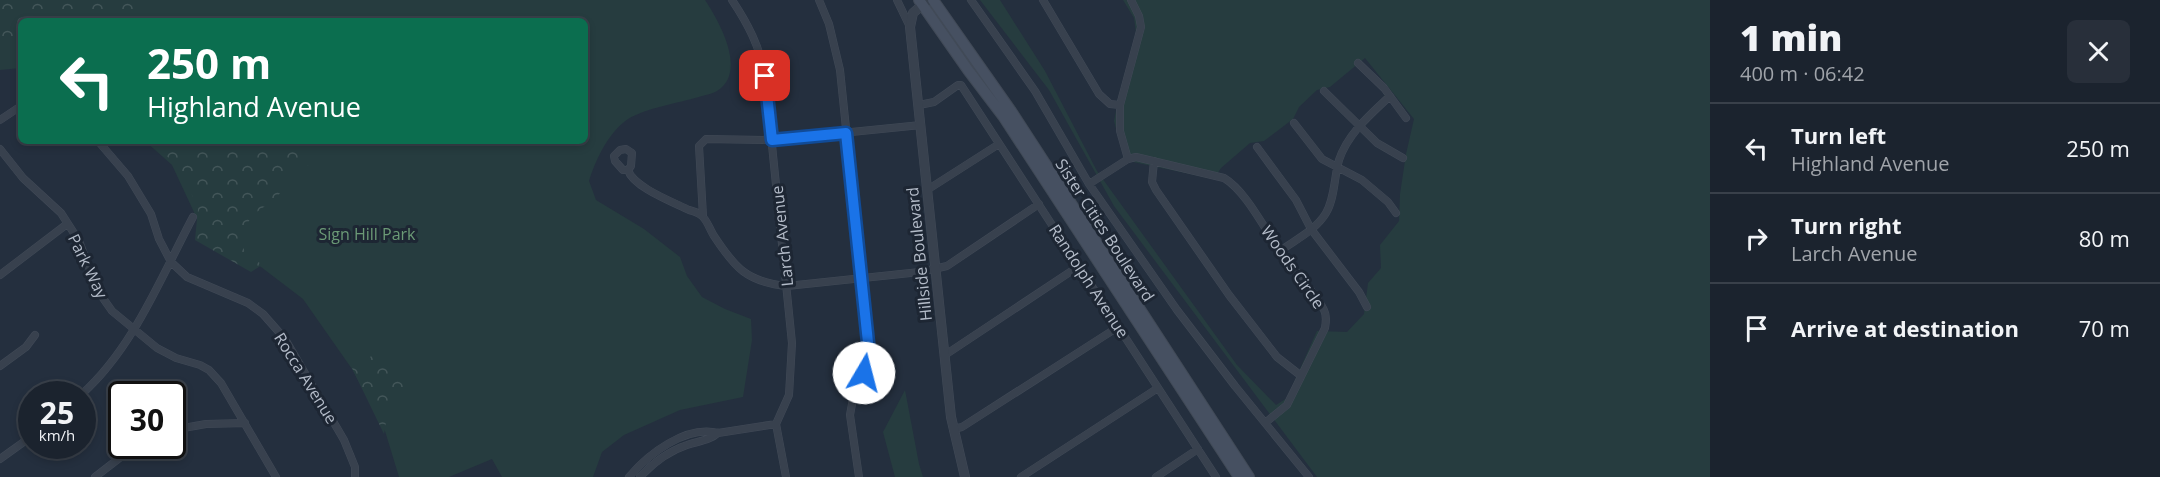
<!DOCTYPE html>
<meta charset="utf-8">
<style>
body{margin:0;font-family:"Open Sans",sans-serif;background:#282f3a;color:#f1f3f6;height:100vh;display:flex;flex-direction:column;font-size:22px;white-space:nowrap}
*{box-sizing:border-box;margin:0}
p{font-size:20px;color:#a0a4aa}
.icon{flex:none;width:33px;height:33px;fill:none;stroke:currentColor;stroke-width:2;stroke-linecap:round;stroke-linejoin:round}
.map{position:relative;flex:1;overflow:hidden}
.panel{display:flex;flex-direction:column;background:#1b232e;width:450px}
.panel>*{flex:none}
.top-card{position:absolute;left:18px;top:18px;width:570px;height:126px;border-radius:9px;box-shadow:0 3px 9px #0003,0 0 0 2px #39404a;background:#0b6e4f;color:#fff;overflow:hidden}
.speed{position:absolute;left:18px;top:381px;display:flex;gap:12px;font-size:30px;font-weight:700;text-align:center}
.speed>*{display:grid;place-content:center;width:78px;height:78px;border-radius:50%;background:#1b232e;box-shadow:0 3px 9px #0003,0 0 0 2px #39404a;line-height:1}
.speed small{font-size:15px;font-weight:400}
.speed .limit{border:3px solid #111;border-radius:9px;background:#fff;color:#111}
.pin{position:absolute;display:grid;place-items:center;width:51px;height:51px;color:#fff;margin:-26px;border-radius:12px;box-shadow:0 3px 9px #0006}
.me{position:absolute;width:66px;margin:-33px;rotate:8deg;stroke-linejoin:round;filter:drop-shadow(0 0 4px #0008)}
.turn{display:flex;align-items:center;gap:21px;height:126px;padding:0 30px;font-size:27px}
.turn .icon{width:78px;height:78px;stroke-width:2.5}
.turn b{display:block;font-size:42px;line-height:51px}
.round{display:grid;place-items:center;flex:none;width:63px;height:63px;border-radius:9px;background:#282f3a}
.headline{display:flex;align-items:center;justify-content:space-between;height:102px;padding:0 30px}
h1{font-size:36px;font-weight:800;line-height:45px}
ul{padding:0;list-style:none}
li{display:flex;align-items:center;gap:18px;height:90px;padding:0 30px;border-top:2px solid #39404a}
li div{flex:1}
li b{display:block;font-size:22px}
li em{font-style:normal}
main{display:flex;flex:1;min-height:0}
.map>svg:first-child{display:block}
.green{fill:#263c3f}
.forest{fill:url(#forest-crowns)}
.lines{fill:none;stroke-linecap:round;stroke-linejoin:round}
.minor-casing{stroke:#414a57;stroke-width:8}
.tertiary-casing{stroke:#414a57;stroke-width:10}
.secondary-casing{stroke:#414a57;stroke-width:12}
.minor{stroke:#38414e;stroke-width:7}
.tertiary{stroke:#38414e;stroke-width:9}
.secondary{stroke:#465061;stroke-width:10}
.route-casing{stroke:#114b97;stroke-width:15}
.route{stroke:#1a73e8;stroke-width:10}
.labels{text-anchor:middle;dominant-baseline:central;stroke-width:6;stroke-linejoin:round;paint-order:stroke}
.street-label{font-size:16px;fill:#b4bcc9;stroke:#1d2633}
.park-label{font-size:16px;fill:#6b9a76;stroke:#1d2633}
</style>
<main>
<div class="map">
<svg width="1710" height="477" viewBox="0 0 1710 477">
<defs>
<pattern id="forest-crowns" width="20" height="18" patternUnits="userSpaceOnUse" patternTransform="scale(1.5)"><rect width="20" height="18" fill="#263c3f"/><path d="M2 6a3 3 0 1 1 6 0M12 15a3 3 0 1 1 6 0" fill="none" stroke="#435659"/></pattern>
</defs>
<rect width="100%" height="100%" fill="#242f3e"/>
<path class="green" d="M0 0H705C719 21 748 72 717 91 712 94 704 95 699 97 678 103 646 108 628 119 608 133 596 159 589 181L596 200 644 229 680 257 687 276 702 297 725 309 751 319 752 340 743 397 680 410 624 435 602 452 593 477H502L492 459 449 477H399L385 431 352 369 303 299 261 267 200 225 172 165 145 141H585V21H21V68L0 70Z
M980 0H1000L1045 71 1097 171 1237 365 1276 405 1287 398 1317 331 1347 332 1364 314 1368 283 1381 268 1380 245 1399 221 1400 194 1406 154 1414 119 1365 58 1330 87 1317 90 1299 107 1293 119 1264 141 1250 143 1221 168 1214 179 1133 162 1122 151 1114 121 1119 95 1136 33 1134 18 1123 0H1710V477H1317L1114 206 1049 90Z
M905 390 919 464 923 477H895L883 432Z"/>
<path class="forest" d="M0 0H142L156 13 154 21H21V61L17 60 0 47Z
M152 141H295L316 146 310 166 298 163 291 173 282 178 284 185C275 213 240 203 244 250L262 265 251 272 195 240 198 209 183 173Z
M383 349 409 386 388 410 384 434 352 368Z"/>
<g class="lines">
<defs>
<path id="minor" d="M732 0C748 24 760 47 765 76L792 343 789 395 776 424 786 477
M819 0 829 24 840 70 869 352 864 373 854 393 850 415 859 477
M897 0 910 27
M971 0 1035 91 1089 184 1177 310 1235 386 1309 477
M1043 0 1099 94 1110 104 1120 105
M1358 63 1384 88 1406 118
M1324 91 1377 143 1403 158
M919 105 934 102 958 85H961L1216 477
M0 120 21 106
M1294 123 1322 159 1362 180 1388 202 1396 213
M98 141 128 176 151 214 159 239 171 262 187 277 248 303 263 314 285 339 344 440 355 467V477
M1257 147 1296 200 1311 229 1359 292 1367 307
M0 149 23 178 61 213 79 241 98 291 112 311 157 348 176 358 200 365 209 370 221 383 276 477
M1128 159 1120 131V105L1141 27 1139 16 1131 0
M1154 161 1152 182 1156 190 1229 295 1277 357 1300 375
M628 170H623L615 161 614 156 620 150 626 149 632 153 631 166 628 170C633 187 673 202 689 210 693 211 699 213 702 216 707 220 710 230 714 236 735 268 747 282 787 286L920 272 947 266 1039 204
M1089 184 1128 159 1136 157 1224 178C1246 191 1265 230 1280 251 1294 270 1313 289 1324 310 1327 316 1326 322 1325 328L1287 405 1265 423
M927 190 999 144
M703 216 699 146 706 139 772 140 921 125
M1280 251C1295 240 1316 230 1326 213 1335 198 1334 177 1339 160 1348 133 1371 114 1390 96
M0 275 67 224
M945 355 1079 266
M0 366 26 347 35 335
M82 394C134 347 161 277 193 217
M953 429 962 427 1118 327
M172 430 206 424 245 423
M0 459 32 436
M95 477 135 446
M629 477C648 454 686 425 718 433L776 424
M640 477C653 463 669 451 687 445 698 441 709 441 718 433
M1021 477 1158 388
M1156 477 1198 449"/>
<path id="tertiary" d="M928 0 913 13 910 27 951 417 965 477"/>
<path id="secondary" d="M919 0 968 70 1003 116 1239 477
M933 0 1011 111 1249 477"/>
</defs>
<use href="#minor" class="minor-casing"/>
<use href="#tertiary" class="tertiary-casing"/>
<use href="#secondary" class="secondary-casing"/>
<use href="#minor" class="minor"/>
<use href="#tertiary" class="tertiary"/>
<use href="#secondary" class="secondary"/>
</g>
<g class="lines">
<defs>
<path id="route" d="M765 76 772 140 846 133 869 352 864 373"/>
</defs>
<use href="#route" class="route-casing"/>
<use href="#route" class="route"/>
</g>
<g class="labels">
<g class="street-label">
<text transform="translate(1105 230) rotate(57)">Sister Cities Boulevard</text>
<text transform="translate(782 236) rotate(-96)">Larch Avenue</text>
<text transform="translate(919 254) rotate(-96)">Hillside Boulevard</text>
<text transform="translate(88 266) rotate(64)">Park Way</text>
<text transform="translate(1293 267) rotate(55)">Woods Circle</text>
<text transform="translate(1089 281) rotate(57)">Randolph Avenue</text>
<text transform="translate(306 378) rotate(58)">Rocca Avenue</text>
</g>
<g class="park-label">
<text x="367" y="234">Sign Hill Park</text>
</g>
</g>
</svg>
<div class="speed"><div>25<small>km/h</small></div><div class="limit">30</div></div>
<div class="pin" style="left:765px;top:76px;background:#d93025"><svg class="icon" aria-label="arrive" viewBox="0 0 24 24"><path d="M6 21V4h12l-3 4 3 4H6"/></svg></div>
<svg class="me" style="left:864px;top:373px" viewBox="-20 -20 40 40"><circle r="19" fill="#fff"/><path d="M0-13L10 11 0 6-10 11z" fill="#1a73e8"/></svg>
<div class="top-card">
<div class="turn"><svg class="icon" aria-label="left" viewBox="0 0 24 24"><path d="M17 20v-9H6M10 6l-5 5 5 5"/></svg><div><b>250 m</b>Highland Avenue</div></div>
</div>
</div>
<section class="panel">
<div class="headline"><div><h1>1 min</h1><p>400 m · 06:42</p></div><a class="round"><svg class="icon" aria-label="close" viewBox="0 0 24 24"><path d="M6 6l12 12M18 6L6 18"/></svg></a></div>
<ul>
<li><svg class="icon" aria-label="left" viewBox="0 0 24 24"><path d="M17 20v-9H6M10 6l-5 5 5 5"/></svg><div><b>Turn left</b><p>Highland Avenue</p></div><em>250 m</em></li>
<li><svg class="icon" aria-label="right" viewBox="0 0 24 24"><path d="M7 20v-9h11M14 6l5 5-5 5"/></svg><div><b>Turn right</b><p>Larch Avenue</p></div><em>80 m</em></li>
<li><svg class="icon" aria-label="arrive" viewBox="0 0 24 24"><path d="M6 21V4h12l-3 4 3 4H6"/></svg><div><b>Arrive at destination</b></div><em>70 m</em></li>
</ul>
</section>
</main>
